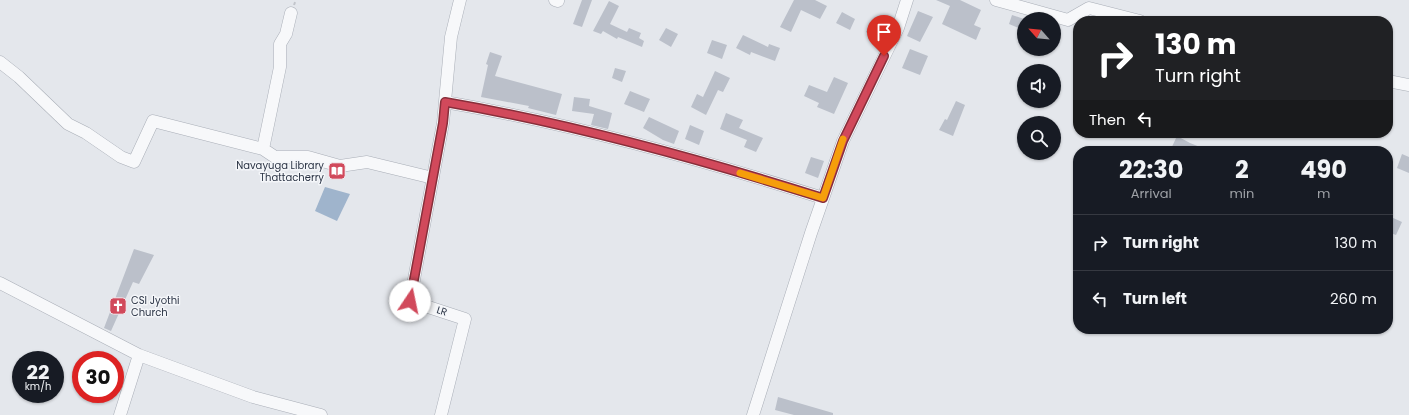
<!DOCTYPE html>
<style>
body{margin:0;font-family:Poppins,sans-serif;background:#242831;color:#f1f3f6;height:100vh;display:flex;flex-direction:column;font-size:15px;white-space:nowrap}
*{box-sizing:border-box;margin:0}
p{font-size:13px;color:#9ea1a6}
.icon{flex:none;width:22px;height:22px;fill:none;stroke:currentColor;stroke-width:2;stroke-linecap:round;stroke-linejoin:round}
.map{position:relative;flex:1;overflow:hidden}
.sheet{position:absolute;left:1073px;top:146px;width:320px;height:188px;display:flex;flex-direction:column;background:#171b24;border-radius:16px;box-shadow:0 1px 3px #0004}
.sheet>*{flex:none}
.guide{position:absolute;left:1073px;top:16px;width:320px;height:122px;border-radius:16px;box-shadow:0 1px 3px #0004;background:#202124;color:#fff;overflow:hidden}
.needle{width:26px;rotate:297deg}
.buttons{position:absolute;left:1017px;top:12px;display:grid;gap:8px}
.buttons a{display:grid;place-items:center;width:44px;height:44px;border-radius:50%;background:#171b24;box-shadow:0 1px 3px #0004;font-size:20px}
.speed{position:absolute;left:12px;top:351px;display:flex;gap:8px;font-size:20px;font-weight:700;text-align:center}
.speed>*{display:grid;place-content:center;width:52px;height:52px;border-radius:50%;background:#171b24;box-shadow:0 1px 3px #0004;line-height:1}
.speed small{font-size:10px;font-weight:400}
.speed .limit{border:6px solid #d22;background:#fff;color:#111}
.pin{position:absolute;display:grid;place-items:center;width:34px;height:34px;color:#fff;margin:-41px -17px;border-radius:50% 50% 50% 0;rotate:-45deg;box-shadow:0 0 4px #0007}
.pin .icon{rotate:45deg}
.me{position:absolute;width:44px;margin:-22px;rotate:11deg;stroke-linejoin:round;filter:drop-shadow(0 0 3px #0008)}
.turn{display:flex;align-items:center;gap:14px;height:84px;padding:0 16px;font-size:18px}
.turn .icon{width:52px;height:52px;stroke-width:2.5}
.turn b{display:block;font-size:28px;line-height:34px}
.then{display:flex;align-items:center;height:38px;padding:0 16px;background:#0003;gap:8px;font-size:15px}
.eta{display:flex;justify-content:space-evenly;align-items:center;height:68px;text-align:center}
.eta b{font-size:24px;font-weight:700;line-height:28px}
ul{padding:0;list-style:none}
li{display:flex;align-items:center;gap:12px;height:56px;padding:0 16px;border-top:1px solid #363941}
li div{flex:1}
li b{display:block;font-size:15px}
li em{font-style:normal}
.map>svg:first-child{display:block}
.water{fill:#9fb4cc}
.building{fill:#bbc0ca}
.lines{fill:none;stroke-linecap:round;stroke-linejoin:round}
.street-casing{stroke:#a9aeb7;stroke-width:13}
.path{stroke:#c2c5cb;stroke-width:2;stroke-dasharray:3 3;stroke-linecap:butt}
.street{stroke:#f7f8fa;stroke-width:12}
.route-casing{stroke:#882f3b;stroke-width:10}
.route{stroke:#d1495b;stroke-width:7}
.slow{stroke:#f59e0b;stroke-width:7}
.labels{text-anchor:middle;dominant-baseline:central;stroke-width:3;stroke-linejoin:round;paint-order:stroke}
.poi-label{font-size:10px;fill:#2b3445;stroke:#f4f6f9;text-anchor:end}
.street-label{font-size:10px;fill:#2b3445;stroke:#f4f6f9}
</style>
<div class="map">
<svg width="1409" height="415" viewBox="0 0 1409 415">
<rect width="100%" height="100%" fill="#e4e7ec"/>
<path class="water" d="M325 187 350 194 337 221 315 211Z"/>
<path class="building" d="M582 0H592L582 27 573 24Z
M794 0H815L827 6 820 19 801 10 791 32 780 27Z
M936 0H960L981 10 974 25 981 28 976 40 942 24 950 6Z
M609 1 619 6 610 24 627 32 629 28 641 33 639 38 644 41 642 47 618 37 617 39 603 31 601 34 593 31Z
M918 11 933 17 920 42 907 36Z
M842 12 855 19 850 30 836 23Z
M1012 15 1024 19 1021 29 1009 24Z
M872 21 883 27 876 38 866 32Z
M666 28 678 34 671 47 659 40Z
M743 35 768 47 769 44 780 48 775 61 751 52 750 55 736 48Z
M712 40 727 45 722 59 707 53Z
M910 49 928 56 920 75 902 68Z
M490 52 502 56 495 76 562 94 556 115 528 108 529 106 481 97 488 65 486 64Z
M615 68 626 71 622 82 612 78Z
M715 71 730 78 723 92 718 90 706 115 691 107 697 94 703 97Z
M834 77 848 83 834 114 817 107 819 103 804 96 809 85 827 92Z
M630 91 650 99 644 112 624 104Z
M574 97 590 99 589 106 612 113 608 129 591 125 594 114 572 111Z
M956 101 965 105 953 136 939 130 945 119 947 120Z
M726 113 743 120 739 128 763 138 756 152 744 147 747 140 720 129Z
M649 117 679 131 674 144 663 140 643 128Z
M690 125 704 131 699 145 685 139Z
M1177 136 1190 143 1210 151H1170Z
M1402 154 1409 157V173L1397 168Z
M811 157 824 161 818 178 805 173Z
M1391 217 1402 222 1396 235 1388 232V223Z
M134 249 154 255 139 284 133 282 111 331 104 328Z
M778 397 833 413V415H794L775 410Z"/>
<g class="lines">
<defs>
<path id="street" d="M555 0 558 1
M996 0 1068 20 1089 8 1140 21
M0 62 19 77 68 124 86 133 121 157 134 162 153 121 263 149 275 157H308L340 166 367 162 433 178
M1388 81 1409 85
M445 102C573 124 700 159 823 198
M263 149 280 67V44L286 34 291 13
M0 283 139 355 253 397 321 415
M120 415 139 355
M441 415 465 319 410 301 443 123 451 37 460 0
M753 415 811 233 843 141 898 28 907 0"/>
</defs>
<use href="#street" class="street-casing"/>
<path class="path" d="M294 5 296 0"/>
<use href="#street" class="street"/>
</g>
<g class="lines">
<defs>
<path id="route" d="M410 301 443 123 445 102C573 124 700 159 823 198L843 141 884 56"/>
</defs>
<use href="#route" class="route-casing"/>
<use href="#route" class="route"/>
<path class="slow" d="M740 173 823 198 843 139"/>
</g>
<defs>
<symbol id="library-square" viewBox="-11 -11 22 22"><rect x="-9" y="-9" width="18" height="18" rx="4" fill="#d1495b" stroke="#f4f6f9"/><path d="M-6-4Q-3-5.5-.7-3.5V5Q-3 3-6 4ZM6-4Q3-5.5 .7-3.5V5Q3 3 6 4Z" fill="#fff"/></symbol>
<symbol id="church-square" viewBox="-11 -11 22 22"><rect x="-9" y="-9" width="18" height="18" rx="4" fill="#d1495b" stroke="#f4f6f9"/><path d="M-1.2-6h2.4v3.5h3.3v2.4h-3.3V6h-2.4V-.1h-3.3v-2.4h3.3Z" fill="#fff"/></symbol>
</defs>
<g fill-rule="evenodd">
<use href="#library-square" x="327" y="161" width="20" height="20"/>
<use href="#church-square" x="108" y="296" width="20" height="20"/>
</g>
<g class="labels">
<g class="poi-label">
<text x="324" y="165">Navayuga Library<tspan x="324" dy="12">Thattacherry</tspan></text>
<text x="131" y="300" text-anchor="start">CSI Jyothi<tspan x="131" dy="12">Church</tspan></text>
</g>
<g class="street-label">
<text transform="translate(442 311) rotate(18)">LR</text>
</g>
</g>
</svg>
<div class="buttons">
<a><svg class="needle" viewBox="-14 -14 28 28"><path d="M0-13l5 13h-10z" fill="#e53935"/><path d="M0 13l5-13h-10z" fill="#9ea1a6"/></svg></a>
<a><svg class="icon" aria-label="sound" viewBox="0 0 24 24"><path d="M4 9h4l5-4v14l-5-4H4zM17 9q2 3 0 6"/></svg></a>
<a><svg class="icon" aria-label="search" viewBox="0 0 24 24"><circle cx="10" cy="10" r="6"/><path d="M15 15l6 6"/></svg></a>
</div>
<div class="speed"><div>22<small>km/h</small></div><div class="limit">30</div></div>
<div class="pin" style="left:884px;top:56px;background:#d93025"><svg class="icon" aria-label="arrive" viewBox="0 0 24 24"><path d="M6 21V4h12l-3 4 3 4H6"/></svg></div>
<svg class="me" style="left:410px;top:301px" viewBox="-20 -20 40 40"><circle r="19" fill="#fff"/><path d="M0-13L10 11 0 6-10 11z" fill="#d1495b"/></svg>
<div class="guide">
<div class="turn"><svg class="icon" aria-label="right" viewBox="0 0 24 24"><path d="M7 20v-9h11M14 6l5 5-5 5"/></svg><div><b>130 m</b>Turn right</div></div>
<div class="then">Then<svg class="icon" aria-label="left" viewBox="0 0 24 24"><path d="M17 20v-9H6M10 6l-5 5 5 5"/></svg></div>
</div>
<section class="sheet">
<div class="eta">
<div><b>22:30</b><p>Arrival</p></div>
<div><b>2</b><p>min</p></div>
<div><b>490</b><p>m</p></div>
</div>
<ul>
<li><svg class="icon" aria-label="right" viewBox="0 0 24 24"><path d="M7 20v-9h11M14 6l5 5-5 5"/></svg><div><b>Turn right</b></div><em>130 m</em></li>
<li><svg class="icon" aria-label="left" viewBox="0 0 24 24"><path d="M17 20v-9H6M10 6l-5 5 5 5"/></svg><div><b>Turn left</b></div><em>260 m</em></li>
</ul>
</section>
</div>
